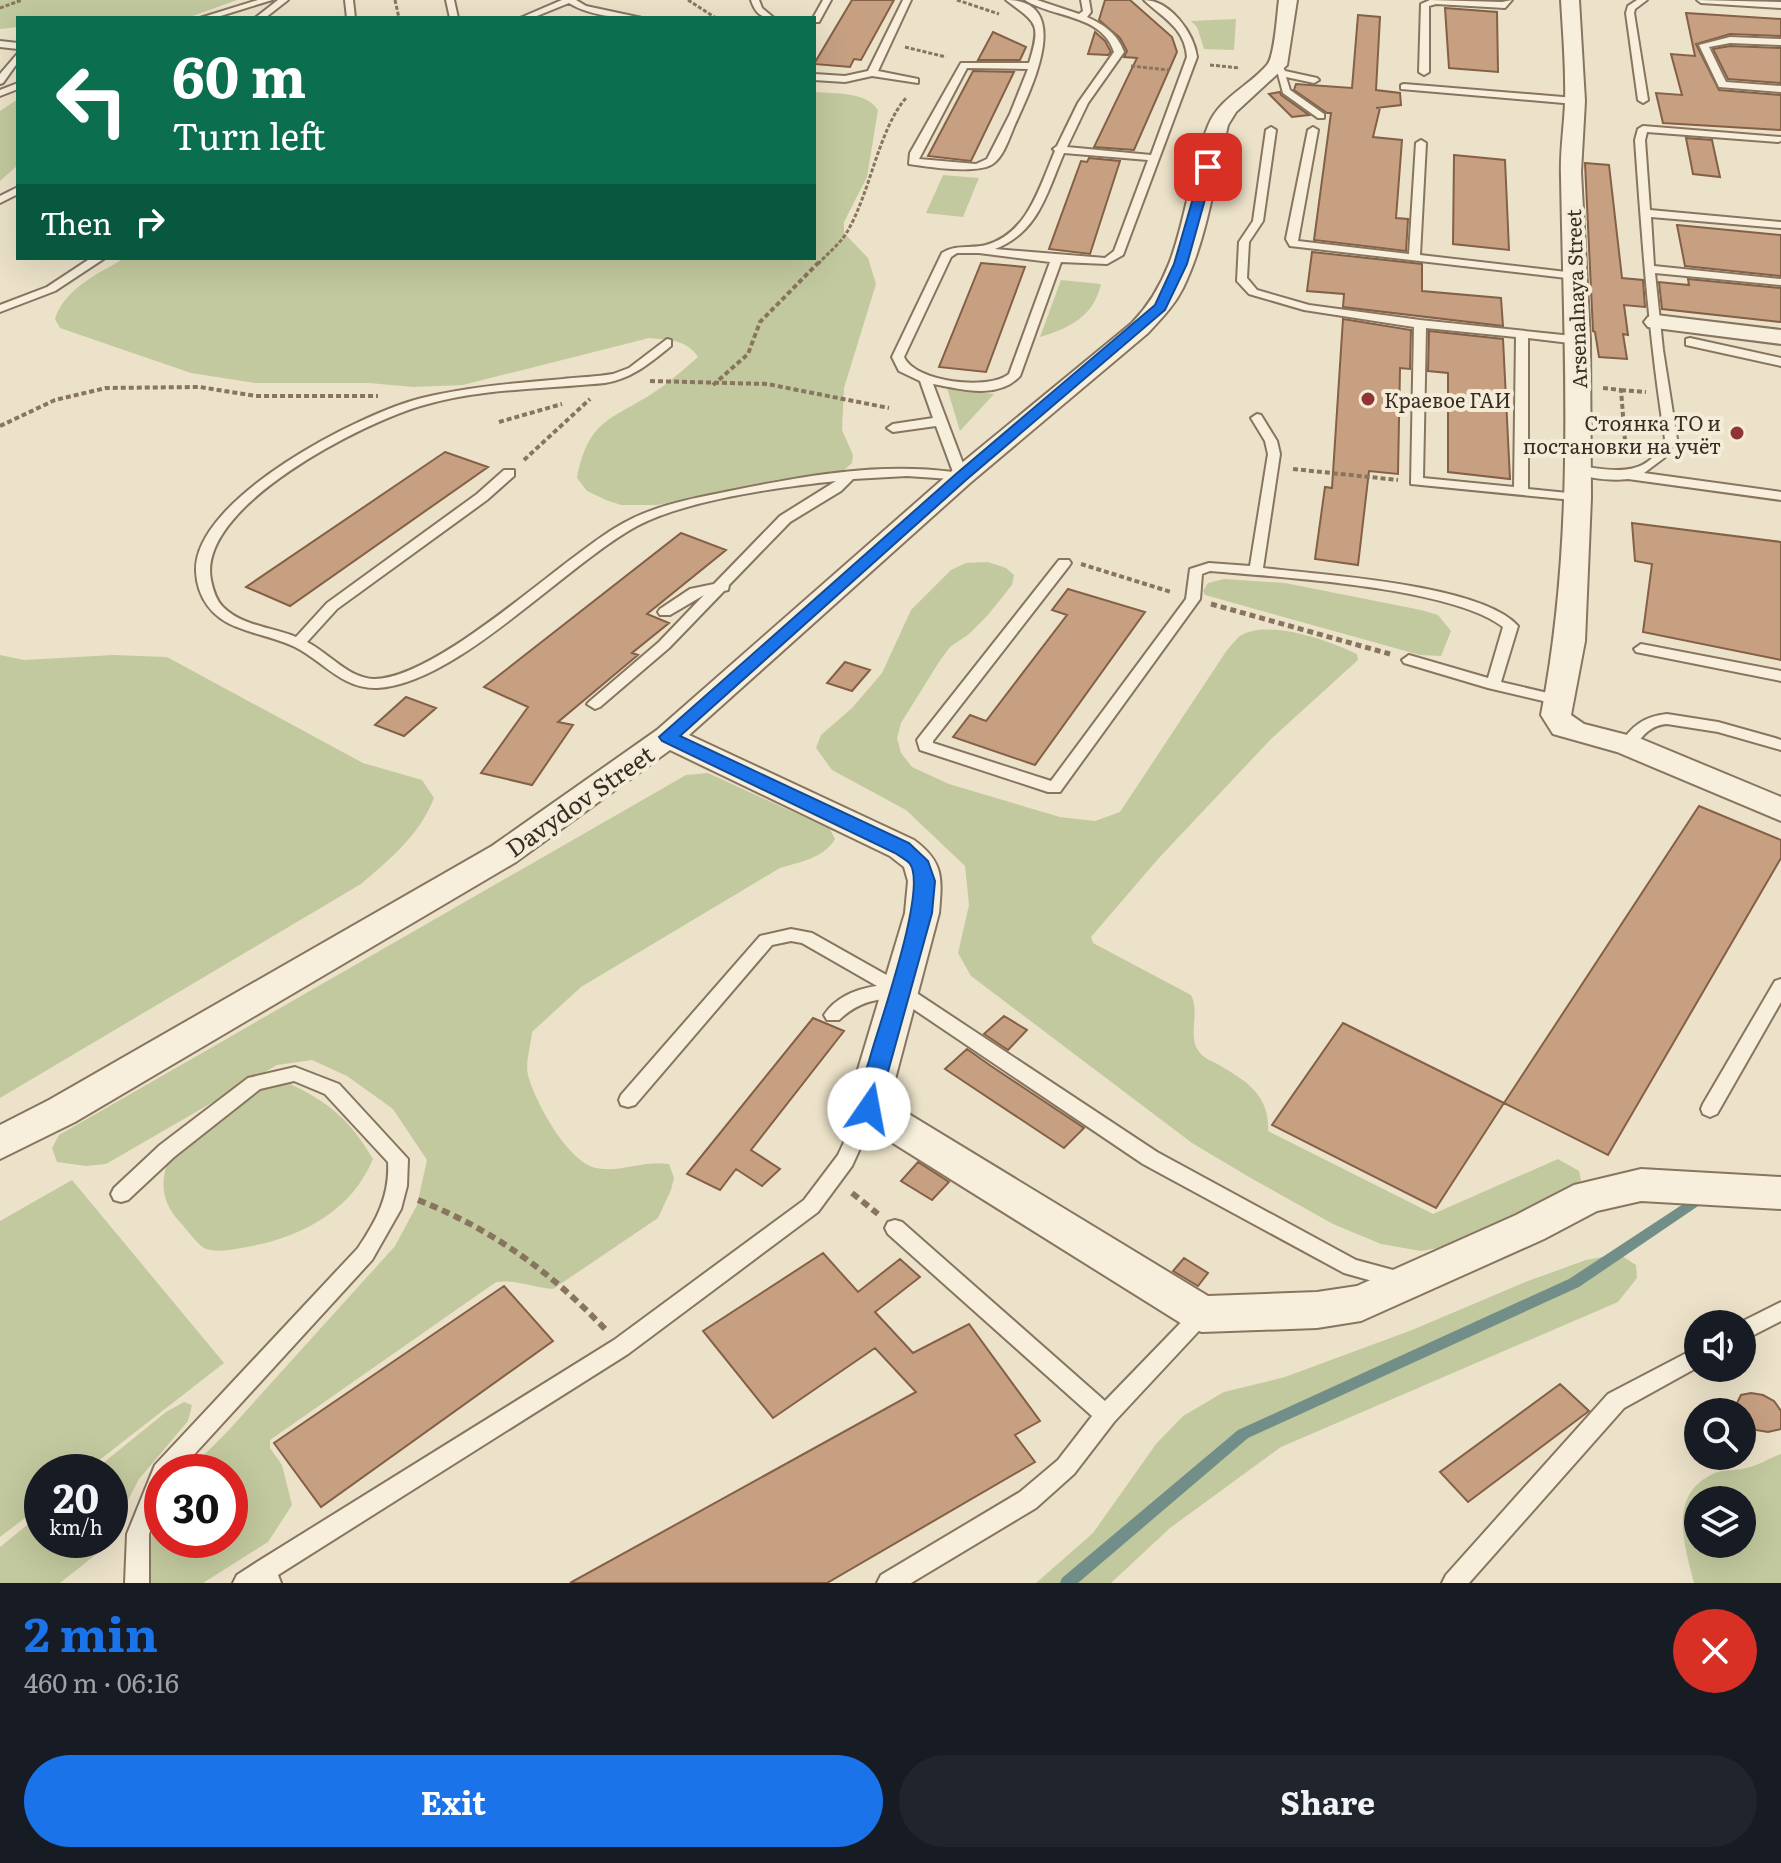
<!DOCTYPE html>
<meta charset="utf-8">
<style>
body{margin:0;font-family:Literata,serif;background:#20242c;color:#f1f3f6;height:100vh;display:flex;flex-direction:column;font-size:30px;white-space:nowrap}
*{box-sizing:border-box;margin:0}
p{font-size:26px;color:#9ea1a6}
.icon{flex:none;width:44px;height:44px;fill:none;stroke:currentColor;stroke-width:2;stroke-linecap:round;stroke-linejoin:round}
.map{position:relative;height:1583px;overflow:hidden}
.details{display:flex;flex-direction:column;background:#171b24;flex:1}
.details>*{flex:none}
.hud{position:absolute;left:16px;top:16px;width:800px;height:244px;border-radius:0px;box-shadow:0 8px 32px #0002;background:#0b6e4f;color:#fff;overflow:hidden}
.buttons{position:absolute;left:1684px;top:1310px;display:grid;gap:16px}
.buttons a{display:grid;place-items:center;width:72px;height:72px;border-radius:50%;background:#171b24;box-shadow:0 8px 32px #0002;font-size:40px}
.speed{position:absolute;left:24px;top:1454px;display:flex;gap:16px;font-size:40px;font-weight:700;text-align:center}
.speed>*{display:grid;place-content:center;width:104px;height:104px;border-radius:50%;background:#171b24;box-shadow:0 8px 32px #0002;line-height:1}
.speed small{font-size:20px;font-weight:400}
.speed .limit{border:12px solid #d22;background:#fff;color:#111}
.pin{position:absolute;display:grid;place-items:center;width:68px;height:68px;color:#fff;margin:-34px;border-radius:16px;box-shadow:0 4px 12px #0006}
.me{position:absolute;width:88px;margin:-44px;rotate:12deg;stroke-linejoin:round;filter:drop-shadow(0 0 6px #0008)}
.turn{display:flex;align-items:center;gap:28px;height:168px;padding:0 24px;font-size:36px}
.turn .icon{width:104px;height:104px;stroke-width:2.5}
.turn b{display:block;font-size:56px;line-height:68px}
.then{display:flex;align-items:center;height:76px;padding:0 24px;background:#0003;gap:16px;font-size:30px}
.round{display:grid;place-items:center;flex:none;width:84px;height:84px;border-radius:42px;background:#20242c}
.overview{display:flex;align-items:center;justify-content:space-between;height:136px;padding:0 24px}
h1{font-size:48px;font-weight:700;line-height:60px;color:#1a73e8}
.button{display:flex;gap:16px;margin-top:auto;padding:16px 24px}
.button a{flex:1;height:92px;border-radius:48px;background:#1a73e8;color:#fff;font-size:32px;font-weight:700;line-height:92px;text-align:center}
.button a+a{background:#20242c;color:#f1f3f6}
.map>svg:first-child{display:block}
.green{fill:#c3c99e;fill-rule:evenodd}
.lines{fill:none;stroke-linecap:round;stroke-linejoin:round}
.stream{fill:#718e88;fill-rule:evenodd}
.building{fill:#c7a082;stroke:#846047;stroke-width:2}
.lane-casing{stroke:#87755f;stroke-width:4}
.street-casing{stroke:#87755f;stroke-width:4}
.path-far3{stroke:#87755f;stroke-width:3;stroke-dasharray:4 2;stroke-linecap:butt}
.path-far2{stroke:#87755f;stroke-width:4;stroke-dasharray:5 3;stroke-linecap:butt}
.path-far1{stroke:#87755f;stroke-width:5;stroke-dasharray:6 4;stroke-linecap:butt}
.path{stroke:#87755f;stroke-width:6;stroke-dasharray:8 5;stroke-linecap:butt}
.lane{fill:#f7efdc;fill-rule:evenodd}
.street{fill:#f7efdc;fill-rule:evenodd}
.route{fill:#1a73e8;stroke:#114b97;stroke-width:2}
.poi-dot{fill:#913534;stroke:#f4ecd9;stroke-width:3}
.labels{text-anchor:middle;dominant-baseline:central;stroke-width:8;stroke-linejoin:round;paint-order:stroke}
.far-street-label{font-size:20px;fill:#382d22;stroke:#f4ecd9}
.far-poi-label{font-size:20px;fill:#382d22;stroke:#f4ecd9;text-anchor:start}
.street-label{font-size:24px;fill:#382d22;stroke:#f4ecd9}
</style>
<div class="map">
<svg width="1781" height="1583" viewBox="0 0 1781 1583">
<rect width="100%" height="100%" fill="#ece2c9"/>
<path class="green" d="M0 0H237L187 18H18V27L0 29Z
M1236 19 1234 50 1204 49 1197 27 1191 21Z
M814 92C835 94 866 91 878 110L867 177 844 222V233L868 258 876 284 844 388 842 430 853 455 852 463 844 470 831 475 780 479 657 505H621L606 500 587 491 577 478C589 416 614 420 659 389 672 380 685 368 698 357 686 339 669 340 649 338L463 385 413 387 369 383H255L191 373 60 328 55 319C64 289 99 273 125 258H814Z
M18 99V165L0 181V111Z
M943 175 979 178 963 217 926 213Z
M1061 280 1101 284C1094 316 1070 328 1040 337Z
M947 388 994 394 960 431Z
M988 562 1006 568 1014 575 1012 585 987 616 969 634 950 647 939 662 901 723 897 738 901 753 912 767 949 784 1060 817 1095 821 1120 812 1227 650C1231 646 1236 639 1240 636 1267 618 1331 641 1357 654L1358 660 1271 739 1158 859 1091 937 1093 943 1191 995C1201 1014 1185 1039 1202 1055 1206 1059 1214 1062 1219 1065 1247 1081 1270 1096 1268 1131L1433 1214 1558 1159 1579 1171 1581 1180 1573 1191 1444 1247 1421 1251 1381 1244 1333 1224 1249 1177 1192 1143 971 976 958 953 969 905 965 866 906 810 832 770 816 748 821 735 852 708 882 673 911 610 951 570 966 563Z
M1224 579 1285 583 1421 610 1438 615 1451 631 1441 656 1420 655 1205 595 1203 591 1208 583Z
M0 655 24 660 113 655 167 657 363 763 422 780 434 798C419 836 391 858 361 884L0 1098Z
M708 773 830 829 835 839C824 858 800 862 780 868L581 987 532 1032C531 1045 525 1063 528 1075 535 1102 568 1162 596 1168 622 1173 641 1160 669 1164L674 1178 671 1190 658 1218 553 1289C534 1288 514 1279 496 1282L270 1440V1448L282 1465 292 1505 268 1542 203 1583H148L146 1578 152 1531 162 1509V1540H230V1472H187L227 1432 395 1246 417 1205 427 1160 393 1109 347 1076 312 1060 277 1065 106 1164 86 1166 57 1162 52 1148 59 1135 686 775Z
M288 1083C329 1102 350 1120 373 1159 350 1214 297 1239 241 1248 230 1250 214 1253 204 1248 195 1242 186 1228 178 1220 162 1202 159 1180 170 1158L258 1091Z
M72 1180 224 1363 84 1472H42V1505L0 1537V1221Z
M1619 1254 1636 1265 1637 1278 1618 1302 1281 1447 1170 1528 1111 1583H1036L1093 1533 1156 1444 1183 1416 1224 1392 1285 1377 1412 1330 1528 1281 1586 1260Z
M184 1402 192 1405 188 1421 139 1479 110 1535V1472H92L166 1412Z
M1781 1454V1583H1694C1684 1543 1667 1494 1715 1473 1725 1469 1736 1471 1746 1468 1758 1466 1770 1458 1781 1454ZM1698 1500H1742V1544H1698Z
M42 1513V1540H107L99 1552 60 1583H0V1547Z"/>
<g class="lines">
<path class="stream" d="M1703 1191 1707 1192 1709 1196 1707 1200 1579 1287 1248 1438 1078 1583H1060L1062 1578 1238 1430 1569 1279Z"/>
</g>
<path class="building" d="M852 0H894L861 60 854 59 850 67 814 64Z
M1105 0H1130L1172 37 1177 52 1134 150 1094 147 1137 58 1124 57 1127 51 1120 38 1099 20Z
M1445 8 1497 12 1498 72 1449 68Z
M1686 13 1781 19V36L1730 34 1696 44 1719 90 1781 95V130L1663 123 1656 93 1682 95 1671 54 1695 56Z
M1358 15 1380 17 1376 90 1400 93 1401 105 1376 108H1380L1373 137 1402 140 1396 218 1408 219 1406 251 1314 240 1331 113H1327L1294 90 1296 84 1352 88Z
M993 32 1026 47 1020 60H978Z
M1095 32 1105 41 1111 52 1108 55 1088 54Z
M1730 46 1781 48V83L1728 79 1713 49Z
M973 71 1014 72 971 161 928 156Z
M1280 92 1281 95 1309 115 1292 117 1269 94Z
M1686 138 1712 140 1720 177 1693 174Z
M1454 155 1505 160 1509 250 1453 244Z
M1089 158 1120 161 1090 254 1049 249 1081 161 1087 162Z
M1585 163 1609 165 1622 278 1643 280 1645 307 1624 305 1628 335 1623 334 1627 359 1599 357 1595 332 1593 331Z
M1677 225 1781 235V276L1685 266Z
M1312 252 1422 264V291L1501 298 1503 326 1343 307 1344 294 1307 291Z
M981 263 1025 267 986 372 939 367Z
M1688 279 1781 288V322L1662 309 1659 282 1689 285Z
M1343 319 1411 330 1410 369 1400 368 1398 474 1369 471 1358 565 1315 559 1325 487 1332 488Z
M1429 331 1503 339 1510 479 1448 472V373L1428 371Z
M445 452 488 467 290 606 246 587Z
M1632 523 1781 542V660L1643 632 1652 564 1635 561Z
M681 533 726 550 647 614 669 623 632 653 638 655 558 722 573 725 532 785 481 773 528 707 484 687Z
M1068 589 1145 612 1035 765 953 737 970 715 986 721 1067 615 1052 610Z
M845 662 870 670 852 691 827 683Z
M406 697 436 708 404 736 375 725Z
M1699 806 1781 840V858L1608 1155 1504 1103Z
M1004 1016 1027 1030 1008 1050 984 1034Z
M813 1018 844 1031 751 1150 780 1169 762 1186 736 1169 720 1190 687 1174Z
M1343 1023 1504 1103 1436 1208 1272 1125Z
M967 1049 991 1066 1084 1128 1064 1148 945 1069Z
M918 1162 949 1182 932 1200 901 1181Z
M823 1253 858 1292 900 1259 920 1277 875 1312 913 1353 969 1324 1040 1421 1015 1435 1035 1462 827 1583H570L916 1392 875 1348 773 1418 703 1331Z
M1184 1258 1208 1273 1198 1286 1173 1271Z
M504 1286 553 1341 321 1507 274 1443Z
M1560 1384 1589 1411 1468 1502 1440 1472Z
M1751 1393 1763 1395 1774 1401 1781 1411V1429L1768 1432 1756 1430 1745 1424 1742 1412H1738L1737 1403 1741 1395Z"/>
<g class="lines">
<defs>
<path id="lane" d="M258 0H272L214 18H200Z
M278 0H288L265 18H255Z
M345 0H353L355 18H347Z
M446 0H454L458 18H450Z
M562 0H576L586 6 642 18C618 18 590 16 569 3L532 18H520Z
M751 0H759L762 8 774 18C761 18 755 13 751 0Z
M823 0H831L819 22H814L813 18Z
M903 0H911L878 71 918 79V83L872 76 845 82 814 80V74L845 76 868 71Z
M1006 0C1074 0 1032 87 1017 120 1011 132 1005 155 994 163 980 175 928 167 909 164L910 153 961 63H1029C1042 22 1036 23 1006 0ZM967 68 1028 69 1010 114 987 159 976 164 919 159Z
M1025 0H1037L1079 14 1083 11 1081 0H1089L1091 12 1087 17C1104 25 1117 33 1124 52L1088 103 1067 147 1151 155 1187 57C1185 28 1163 18 1144 0 1170 0 1194 33 1197 57L1123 255 1107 264 1061 262 1020 376C998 400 961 389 933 384L968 477 966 480 907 476 853 479 841 491 790 522 729 585 728 590 724 591 669 648 600 707 595 709 587 704 590 701 659 642 704 595 670 615H660L658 612 660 609 690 589 714 584 780 516 836 481C780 487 686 500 637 526 564 566 457 684 377 688 342 689 323 661 295 647 277 638 256 635 237 627 212 618 197 597 196 571 194 498 361 413 422 398 468 387 516 383 563 379 580 377 596 377 613 374L629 368 667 339 671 340V346C650 363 633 378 605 383 546 389 482 388 424 405 366 421 196 506 211 580 213 590 216 600 223 607 242 626 272 627 296 637L327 603 477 494 504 470H514V476L487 500 337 609 307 642C329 653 349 679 375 679 439 677 556 564 615 528 650 506 690 499 730 491 803 476 878 462 953 472L936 426 893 432 887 428 893 424 933 418 920 381 899 371 892 357 942 253C956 244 970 249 986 245 1028 233 1039 188 1055 151L1053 149 1057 146 1078 103 1114 52C1102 14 1053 18 1025 0ZM1064 153 1148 160 1114 251 1105 258 995 249C1039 232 1047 192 1064 153ZM979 253 1050 262 1009 374C988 391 915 382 904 357L951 257 957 253Z
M1430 0 1502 2 1512 0 1505 8 1436 4 1429 6V72L1424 75 1419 72 1421 4Z
M1637 0H1647L1635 9 1634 13 1648 100 1643 103 1638 100 1626 13 1628 6Z
M1697 0 1781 2V8L1701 3Z
M1730 37 1781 39V45L1730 43 1709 47 1726 82 1781 86V92L1719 87 1699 45Z
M0 41 18 43V49L0 47Z
M18 53V62L3 83 0 84V74Z
M1275 63H1281L1285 71 1317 78 1319 80 1314 83 1286 77 1290 90 1324 114V118H1318L1283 93Z
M18 83V89L0 96V90Z
M1404 84 1575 98 1580 101 1575 104 1401 89V85Z
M1643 126 1781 137V141L1778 142 1647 132 1645 140 1650 210 1781 222V228L1651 217 1654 266 1781 279V285L1655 273 1663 350 1677 439 1664 458 1644 473 1781 492V500L1628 479C1612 481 1585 479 1571 470L1578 466C1612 470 1647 480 1665 439 1649 339 1642 240 1635 140L1638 129Z
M1271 127 1276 130 1263 221 1249 242 1247 278 1257 290 1309 305 1420 320 1582 337 1584 340 1578 344 1528 338V489L1578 494 1585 498 1583 501 1411 484 1414 327 1304 310 1249 294 1237 281 1239 242 1253 221 1266 130ZM1426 328 1516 337 1514 487 1423 478Z
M1313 127 1318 130 1298 241 1409 254 1416 143 1421 140 1426 143 1420 255 1575 273 1581 276 1575 279 1290 246 1286 239 1308 130Z
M18 187V194L0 203V196Z
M91 258H105L55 291 0 312V305L47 287Z
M1690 338 1781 358V366L1686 345V339Z
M1257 414 1261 415 1277 441 1280 454 1263 568C1321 575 1481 584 1518 626L1501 682 1565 697 1568 700 1565 703 1560 705 1488 688 1404 663 1402 660 1409 655 1488 678 1503 627C1452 587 1279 577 1210 571L1202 574 1200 599 1060 792H1048L920 750 917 740 920 736 1059 560H1069L1071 563 1069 566 933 741V743L1051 781 1186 599 1190 569 1209 563 1250 566 1268 454 1265 441 1251 418Z
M1641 644 1781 671V681L1636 652 1634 649Z
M1667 714 1718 722 1775 738 1781 740V750L1718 732 1667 724C1651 725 1641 736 1634 749H1622L1620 745C1631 726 1645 716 1667 714Z
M791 929 812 933 906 986 1157 1152 1356 1260 1408 1274 1411 1280 1408 1286 1401 1289 1344 1273 1143 1164 897 998C873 999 857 1003 839 1020H827L824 1015C836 997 856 989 877 986L802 943 791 941 772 945 635 1105 628 1107 621 1105 619 1100 621 1095 760 936Z
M1781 979V1002L1717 1114 1710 1117 1703 1114 1701 1109 1703 1104 1775 981Z
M295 1067 339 1084 408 1159 407 1186 401 1209 372 1260 178 1472H162V1502L149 1534V1583H125L127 1534 155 1465 358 1248C376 1221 390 1196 388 1162L325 1094 294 1081 260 1089 174 1157 128 1200 121 1202 114 1200 111 1194 114 1188 160 1145 248 1078Z
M869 1101 876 1104 878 1109 852 1166 818 1212 628 1354 278 1575 281 1583H233L237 1575 257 1562 614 1340 804 1200 838 1155 862 1104Z
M895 1220 902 1222 1105 1401 1195 1308 1202 1305 1209 1308 1212 1314 1209 1320 1114 1422 1074 1474 1036 1508 911 1583H877L881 1575 1020 1492 1058 1460 1092 1416 888 1234 885 1228 888 1222Z
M1781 1302V1321L1742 1341V1324H1737Z
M1698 1347V1367L1624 1408 1469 1583H1442L1446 1575 1608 1394Z"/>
<path id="street" d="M1279 0H1297L1287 65 1236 112 1228 125C1215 178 1207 239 1183 288 1174 306 1161 319 1148 333L970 483 689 735 914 840C944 862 942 878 939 913L889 1102 1208 1296 1317 1292 1357 1286 1516 1215 1574 1185 1641 1169 1781 1177V1209L1641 1201 1597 1211 1544 1239 1361 1321 1317 1328 1202 1332 1187 1327 856 1120 850 1109 856 1076 905 913 908 881 904 867 890 856 670 750 516 862 75 1122 0 1159V1125L49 1100 492 846 657 730 952 471 1132 323C1186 267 1181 194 1208 126 1219 98 1248 87 1267 65 1275 56 1277 14 1279 0Z
M1561 0H1579L1585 101 1581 172 1590 340 1591 498 1585 641 1571 715 1584 724 1639 738 1781 797V821L1617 752 1553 734 1541 715C1576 536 1564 357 1561 176 1560 152 1564 127 1565 103 1566 69 1563 34 1561 0Z
M1656 315 1781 330V344L1648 327 1644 322 1648 317Z"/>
</defs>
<use href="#lane" class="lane-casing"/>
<use href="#street" class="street-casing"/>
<path class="path-far3" d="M395 0 399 18
M688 0 716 18
M957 0 999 14
M0 8 22 0
M905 47 946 57
M1210 65 1240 68
M1131 66 1169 70
M818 264C827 254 840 244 847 232 870 194 879 127 907 97"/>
<path class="path-far2" d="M650 381 767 384 889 408
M713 385 748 354 760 322 819 262
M1603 388 1621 390 1626 453
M1621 390 1646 392
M499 422 562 404
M0 426 55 400 106 388 200 387 256 396H378
M524 460 590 399
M1293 469 1398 480
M1081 564 1171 592"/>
<path class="path-far1" d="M1211 604 1390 654"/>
<path class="path" d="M852 1193 878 1214
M418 1200C492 1229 551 1272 605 1329"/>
<use href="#lane" class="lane"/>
<use href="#street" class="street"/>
</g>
<path class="route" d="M1208 164 1214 167 1187 264 1165 310 966 480 680 736 909 843 928 861 935 881 932 913 876 1115 869 1118 861 1115C854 1101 864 1076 869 1061 878 1027 928 889 910 864 907 860 899 856 895 853L662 741 659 737 956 474 1155 305 1174 264 1202 167Z"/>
<g class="poi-dot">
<circle cx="1368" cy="399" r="8"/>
<circle cx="1737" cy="433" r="8"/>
</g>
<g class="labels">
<g class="far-street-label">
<text transform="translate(1575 299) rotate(-92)">Arsenalnaya Street</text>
</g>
<g class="far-poi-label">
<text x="1384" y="399">Краевое ГАИ</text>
<text x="1721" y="422" text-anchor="end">Стоянка ТО и<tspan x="1721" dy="23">постановки на учёт</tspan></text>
</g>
<g class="street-label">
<text transform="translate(579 800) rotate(-35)">Davydov Street</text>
</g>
</g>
</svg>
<div class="buttons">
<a><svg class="icon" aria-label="sound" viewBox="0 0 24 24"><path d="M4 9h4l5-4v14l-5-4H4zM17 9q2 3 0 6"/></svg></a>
<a><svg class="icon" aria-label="search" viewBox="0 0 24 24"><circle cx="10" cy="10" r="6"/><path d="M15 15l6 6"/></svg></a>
<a><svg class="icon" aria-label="layers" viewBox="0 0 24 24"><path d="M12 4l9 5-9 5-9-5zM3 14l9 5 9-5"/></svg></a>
</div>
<div class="speed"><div>20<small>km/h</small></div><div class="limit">30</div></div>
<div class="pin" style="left:1208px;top:167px;background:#d93025"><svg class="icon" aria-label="arrive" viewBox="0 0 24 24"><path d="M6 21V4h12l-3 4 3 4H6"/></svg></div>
<svg class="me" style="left:869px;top:1109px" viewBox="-20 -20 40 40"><circle r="19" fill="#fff"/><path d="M0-13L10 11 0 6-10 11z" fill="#1a73e8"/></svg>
<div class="hud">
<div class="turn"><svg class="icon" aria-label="left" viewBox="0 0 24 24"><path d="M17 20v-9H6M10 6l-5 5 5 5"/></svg><div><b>60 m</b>Turn left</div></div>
<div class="then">Then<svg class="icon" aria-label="right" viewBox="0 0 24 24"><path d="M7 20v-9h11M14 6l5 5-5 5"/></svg></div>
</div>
</div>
<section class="details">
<div class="overview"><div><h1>2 min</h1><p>460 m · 06:16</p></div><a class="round" style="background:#d93025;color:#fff"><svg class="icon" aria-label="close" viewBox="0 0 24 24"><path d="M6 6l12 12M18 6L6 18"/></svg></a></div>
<div class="button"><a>Exit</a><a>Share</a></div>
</section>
